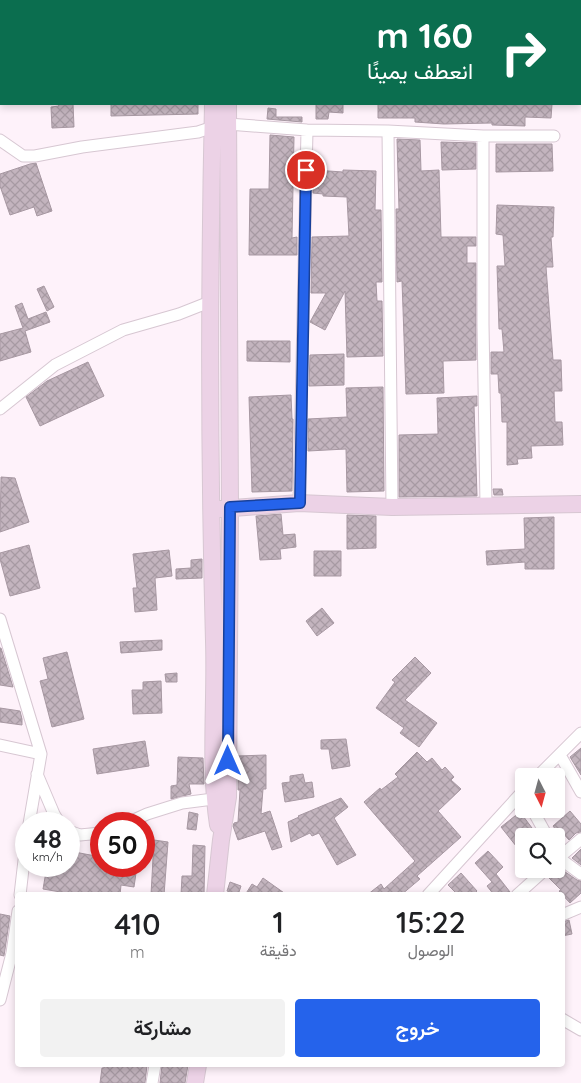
<!DOCTYPE html>
<html lang="ar">
<meta charset="utf-8">
<style>
body{margin:0;font-family:Quicksand,Vazirmatn,sans-serif;background:#f2f2f2;color:#202124;direction:rtl;height:100vh;display:flex;flex-direction:column;font-size:19px;white-space:nowrap}
*{box-sizing:border-box;margin:0}
p{font-size:16px;color:#757577}
.icon{flex:none;width:28px;height:28px;fill:none;stroke:currentColor;stroke-width:2;stroke-linecap:round;stroke-linejoin:round}
.map{position:relative;flex:1;overflow:hidden;direction:ltr}
.details{position:absolute;left:15px;top:892px;width:550px;height:175px;display:flex;flex-direction:column;background:#fff;border-radius:5px;box-shadow:0 2px 8px #0003;direction:rtl}
.details>*{flex:none}
.banner{position:absolute;left:0px;top:0px;width:581px;height:105px;box-shadow:0 2px 8px #0003;direction:rtl;background:#0b6e4f;color:#fff;overflow:hidden}
.needle{width:32px;rotate:174deg}
.buttons{position:absolute;left:515px;top:768px;display:grid;gap:10px}
.buttons a{display:grid;place-items:center;width:50px;height:50px;border-radius:5px;background:#fff;box-shadow:0 2px 8px #0003;font-size:25px}
.speed{position:absolute;left:15px;top:812px;display:flex;gap:10px;font-size:25px;font-weight:700;text-align:center}
.speed>*{display:grid;place-content:center;width:65px;height:65px;border-radius:50%;background:#fff;box-shadow:0 2px 8px #0003;line-height:1}
.speed small{font-size:12px;font-weight:400}
.speed .limit{border:8px solid #d22;background:#fff;color:#111}
.pin{position:absolute;display:grid;place-items:center;width:42px;height:42px;color:#fff;margin:-21px;border:2px solid #fff;border-radius:50%;box-shadow:0 1px 5px #0007}
.me{position:absolute;width:55px;margin:-28px;rotate:0deg;stroke-linejoin:round;filter:drop-shadow(0 0 4px #0008)}
.turn{display:flex;align-items:center;gap:18px;height:105px;padding:0 25px;font-size:22px}
.turn .icon{width:65px;height:65px;stroke-width:2.5}
.turn b{display:block;font-size:35px;line-height:42px}
.eta{display:flex;justify-content:space-evenly;align-items:center;height:85px;text-align:center}
.eta b{font-size:30px;font-weight:600;line-height:35px}
.cta{display:flex;gap:10px;margin-top:auto;padding:10px 25px}
.cta a{flex:1;height:58px;border-radius:5px;background:#2563eb;color:#fff;font-size:20px;font-weight:600;line-height:58px;text-align:center}
.cta a+a{background:#f2f2f2;color:#202124}
.map>svg:first-child{display:block}
.building{fill:url(#building-cross-hatch);stroke:#a798a2}
.lines{fill:none;stroke-linecap:round;stroke-linejoin:round}
.minor-casing{stroke:#d7c7d2;stroke-width:13}
.secondary-casing{stroke:#d7c7d2;stroke-width:18}
.minor{stroke:#fff;stroke-width:11}
.secondary{stroke:#ecd2e6;stroke-width:16}
.route-casing{stroke:#184099;stroke-width:12}
.route{stroke:#2563eb;stroke-width:9}
</style>
<div class="map">
<svg width="581" height="1083" viewBox="0 0 581 1083">
<defs>
<pattern id="building-cross-hatch" width="8" height="8" patternUnits="userSpaceOnUse" patternTransform="scale(1.25)"><rect width="8" height="8" fill="#c3b4be"/><path d="M0 0l8 8M0 8l8-8" fill="none" stroke="#a79aa3"/></pattern>
</defs>
<rect width="100%" height="100%" fill="#fef2fa"/>
<path class="building" d="M58 104H73L74 127 52 128 51 107 59 106Z
M111 104H198V114L111 116Z
M316 104H343V113L329 112 328 119H316Z
M378 104H552L551 118 525 117V126L492 125V123L444 124 415 122V118H378Z
M268 108 276 109V117H302V122L267 119Z
M270 135 294 137 292 238 297 237V255H249L250 189H269Z
M397 139 420 140 421 171 439 170 441 237H476V246H467V263H476V360L443 361 444 393 406 394 402 281 397 282 396 209H399Z
M441 142 476 143V169L442 170Z
M496 144H552L553 171 496 172Z
M36 163 52 211 37 216 34 207 10 215 0 186V174L30 164Z
M314 170 343 172V170L376 171 375 210H381L382 282H376L377 301H382L383 356 347 357 345 291 325 330 310 322 326 293H311L312 237 349 236 347 197 323 196V194L313 193Z
M497 205 554 207 553 237H551L553 267H546L553 360H561L562 391H554L555 422H562L563 445 531 446 532 458 517 459 518 464 507 465V422H502L501 393H499L498 374H491V352H504L502 329H499L497 266H505L503 235 496 234Z
M44 286 54 307 47 311 37 289Z
M22 303 28 319 46 312 50 322 25 331 31 352 0 361V334L23 328 15 306Z
M247 341H290V362L247 361Z
M344 354V385L309 386 310 355Z
M88 362 104 396 40 426 26 397 47 381Z
M383 387 384 491 347 492 346 449 308 451V419L347 417 346 388Z
M291 395 292 419H293L292 491 252 492 249 397Z
M477 396V406H474L477 496 399 497V435L438 434 437 398Z
M1 477 15 478 29 522 0 532Z
M493 489H502L503 495H494Z
M281 514 283 535 295 534 296 547 280 549 281 559 260 560 256 516Z
M347 515 376 516V548L347 549Z
M554 517V569H525V562L487 565 486 551 525 549 524 518Z
M29 545 40 588 10 596 0 559V553Z
M169 550 172 576 155 578 157 610 135 612 133 588H137L133 554Z
M314 551H341V576H314Z
M202 559V578L176 579V569L191 568V560Z
M322 608 334 623 317 636 306 621Z
M162 640V650L121 653 120 642Z
M0 648H1L13 687 0 685Z
M67 652 84 719 52 727 40 681 48 679 43 658Z
M415 657 431 673 405 700 437 723 419 747 400 733 404 728 376 708 395 682 392 680Z
M177 673V682H166L165 674Z
M161 681 162 713 133 714 132 690H143V682Z
M0 708 20 711 22 719V725L0 722Z
M346 739 350 766 332 769 329 749H321V740Z
M145 741 149 766 97 774 93 749Z
M581 748V775L570 757Z
M417 752 427 762 432 758 442 770 445 767 454 777 451 780 461 789 438 811 461 837 417 876 420 879 401 895H367L381 884 384 889 415 861 364 802 380 788 381 790 398 777 395 774Z
M266 755V789H263L261 814 270 811 282 847 272 850 265 831 238 840 233 826 234 823 238 822 240 790H238V756Z
M178 757 203 758 204 784H189L191 794 171 799V786L177 785Z
M303 774 305 783 312 782 314 797 285 802 282 783 290 782V776Z
M341 798 348 807 334 818 356 855 337 865 319 833 312 836 310 833 291 842 288 822 299 817 298 816Z
M570 811 581 824V832L576 833 569 840 562 832 559 834 553 826Z
M189 812 198 814 196 830 187 829Z
M520 812 538 836H524V856L501 827Z
M154 840 168 842 164 895H151Z
M193 845 205 846 204 895H181L182 876H192Z
M581 849V865L572 858Z
M69 851 101 857V866H137L134 887 121 885 120 895H78L43 889 47 866H69Z
M488 851 503 867 496 874 510 892V895H494L487 886 492 882 475 863Z
M556 867H558L577 880 581 881V893L570 903 559 891 561 890 548 877Z
M461 873 477 891 473 895H458L448 885Z
M263 878 287 895H245L252 884 257 887Z
M230 882 241 886 238 895 227 891Z
M0 914 10 916 4 956 0 955Z
M569 920 572 934 562 936V922Z
M104 1065H147L145 1083H100L102 1068H104Z
M162 1065H188L185 1083H160Z"/>
<g class="lines">
<defs>
<path id="minor" d="M388 131 392 507
M483 136V324L486 505
M0 140 23 156H35L82 147 198 132 213 127 228 124 307 130 388 131 483 136H554
M0 409 55 365 123 330 179 314 212 301
M299 503 307 130
M0 619 41 754 29 824
M0 745 41 754
M560 755 581 792
M37 774 54 814 60 824
M538 776 581 733
M532 809 547 836
M125 824 147 814 182 803 221 798
M69 831 80 835 101 833
M556 853 559 858 581 874
M556 860 581 839
M20 895 26 843
M428 895 524 790
M517 895 546 869
M562 915 581 907
M0 1000 12 953 18 911
M562 1019 581 1030
M152 1083 155 1065"/>
<path id="secondary" d="M216 1V0
M229 1V0
M213 104C209 283 209 462 214 641 216 701 209 765 218 825
M220 509 299 503 392 507 581 504
M215 895 221 840 228 797 230 507 228 104
M195 1083 198 1065"/>
</defs>
<use href="#minor" class="minor-casing"/>
<use href="#secondary" class="secondary-casing"/>
<use href="#minor" class="minor"/>
<use href="#secondary" class="secondary"/>
</g>
<g class="lines">
<defs>
<path id="route" d="M228 761 230 507 300 503 306 170"/>
</defs>
<use href="#route" class="route-casing"/>
<use href="#route" class="route"/>
</g>
</svg>
<div class="buttons">
<a><svg class="needle" viewBox="-14 -14 28 28"><path d="M0-13l5 13h-10z" fill="#e53935"/><path d="M0 13l5-13h-10z" fill="#757577"/></svg></a>
<a><svg class="icon" aria-label="search" viewBox="0 0 24 24"><circle cx="10" cy="10" r="6"/><path d="M15 15l6 6"/></svg></a>
</div>
<div class="speed"><div>48<small>km/h</small></div><div class="limit">50</div></div>
<div class="pin" style="left:306px;top:170px;background:#d93025"><svg class="icon" aria-label="arrive" viewBox="0 0 24 24"><path d="M6 21V4h12l-3 4 3 4H6"/></svg></div>
<svg class="me" style="left:228px;top:761px" viewBox="-20 -20 40 40"><path d="M0-17L14 15 0 8-14 15z" fill="#2563eb" stroke="#fff" stroke-width="4"/></svg>
<div class="banner">
<div class="turn"><svg class="icon" aria-label="right" viewBox="0 0 24 24"><path d="M7 20v-9h11M14 6l5 5-5 5"/></svg><div><b>160 m</b>انعطف يمينًا</div></div>
</div>
<section class="details">
<div class="eta">
<div><b>15:22</b><p>الوصول</p></div>
<div><b>1</b><p>دقيقة</p></div>
<div><b>410</b><p>m</p></div>
</div>
<div class="cta"><a>خروج</a><a>مشاركة</a></div>
</section>
</div>
